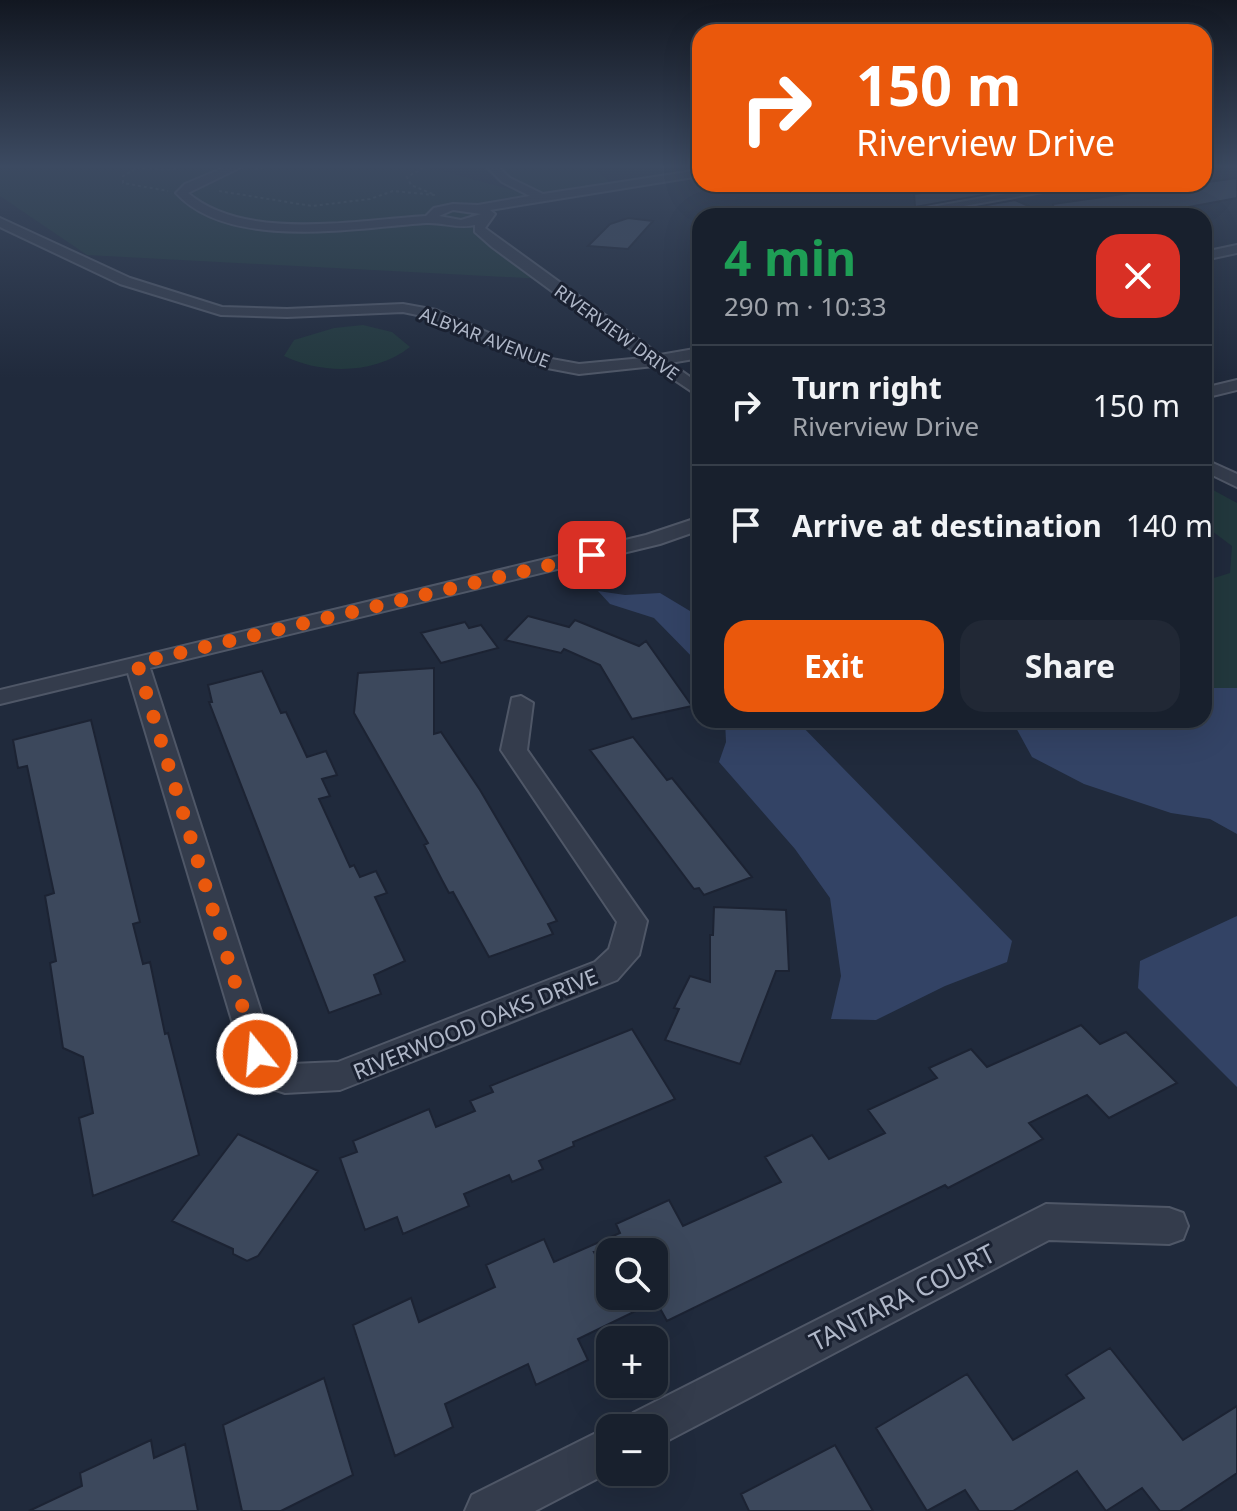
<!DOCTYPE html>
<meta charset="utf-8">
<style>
body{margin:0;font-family:"Noto Sans",sans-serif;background:#212835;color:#f1f3f6;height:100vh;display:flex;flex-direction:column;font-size:30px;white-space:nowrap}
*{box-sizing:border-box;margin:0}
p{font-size:26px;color:#9fa3aa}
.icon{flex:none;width:44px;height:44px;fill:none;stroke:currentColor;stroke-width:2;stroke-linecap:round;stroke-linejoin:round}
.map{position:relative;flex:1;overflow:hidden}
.details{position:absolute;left:692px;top:208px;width:520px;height:520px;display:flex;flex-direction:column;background:#18202d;border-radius:24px;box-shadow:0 8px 32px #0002,0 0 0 2px #363e49}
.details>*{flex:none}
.guide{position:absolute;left:692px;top:24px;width:520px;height:168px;border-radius:24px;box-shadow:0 8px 32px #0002,0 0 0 2px #363e49;background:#ea580c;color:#fff;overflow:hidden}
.buttons{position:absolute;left:596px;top:1238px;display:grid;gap:16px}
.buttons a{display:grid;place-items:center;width:72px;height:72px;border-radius:16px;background:#18202d;box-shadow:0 8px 32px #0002,0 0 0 2px #363e49;font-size:40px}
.pin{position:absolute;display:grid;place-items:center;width:68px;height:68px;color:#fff;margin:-34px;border-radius:16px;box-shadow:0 4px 12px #0006}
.me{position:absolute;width:88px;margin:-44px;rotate:343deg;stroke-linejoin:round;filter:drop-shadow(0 0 6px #0008)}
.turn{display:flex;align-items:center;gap:28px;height:168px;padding:0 32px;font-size:36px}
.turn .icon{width:104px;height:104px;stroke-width:2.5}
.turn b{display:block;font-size:56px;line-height:68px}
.round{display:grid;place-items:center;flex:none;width:84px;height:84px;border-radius:24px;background:#212835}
.overview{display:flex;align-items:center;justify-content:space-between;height:136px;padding:0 32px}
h1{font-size:48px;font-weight:700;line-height:60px;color:#1e9e55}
.action{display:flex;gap:16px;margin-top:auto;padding:16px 32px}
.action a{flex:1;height:92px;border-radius:24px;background:#ea580c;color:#fff;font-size:32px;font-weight:700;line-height:92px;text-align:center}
.action a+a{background:#212835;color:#f1f3f6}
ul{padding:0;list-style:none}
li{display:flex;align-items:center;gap:24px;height:120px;padding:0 32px;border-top:2px solid #363e49}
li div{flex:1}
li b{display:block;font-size:30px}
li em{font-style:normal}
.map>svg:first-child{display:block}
.green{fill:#22383d}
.water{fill:#334365}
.building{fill:#3c485c;stroke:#1c2333;stroke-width:2;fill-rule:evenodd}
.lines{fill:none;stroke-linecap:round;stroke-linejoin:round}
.minor-casing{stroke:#4f5767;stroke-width:4}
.path{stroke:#40555a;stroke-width:2;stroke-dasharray:3 3;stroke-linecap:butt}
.minor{fill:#343c4c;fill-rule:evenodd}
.route{stroke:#ea580c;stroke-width:14;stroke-dasharray:0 25.2}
.labels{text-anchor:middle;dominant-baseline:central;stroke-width:6;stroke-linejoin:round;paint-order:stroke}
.far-street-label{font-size:18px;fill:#afb7c8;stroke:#1a2131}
.street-label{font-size:22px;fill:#afb7c8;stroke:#1a2131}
.near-street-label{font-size:26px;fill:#afb7c8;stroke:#1a2131}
</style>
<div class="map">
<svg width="1237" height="1511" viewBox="0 0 1237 1511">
<rect width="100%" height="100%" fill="#202a3c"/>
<path class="green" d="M0 166H424L539 197 489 214 478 223 544 279 87 255 0 196Z
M497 166H593L611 184C559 191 539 205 497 166Z
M363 325 392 332 410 347C376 374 323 375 284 356L294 340 334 328Z
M1204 485 1237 503V688H1204V581L1230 573 1232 546 1204 525Z"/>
<path class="water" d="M598 591 625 595 660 593 700 617V665L654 618 610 604Z
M1204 688H1237V834L1210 819 1171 813 1084 784 1032 757 1014 724 1019 720H1204Z
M725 720H796L1012 941 1007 962 945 986 876 1020 831 1019 841 976 830 898 795 849 719 762 726 742Z
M1237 916V1087L1138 988 1140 961Z"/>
<path class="building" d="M1237 178V198L1178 209 1187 212 1186 216H1054L1053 204Z
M977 186 995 193 915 207 914 194Z
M1015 200 1051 216H924Z
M628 218 653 221 628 249 588 246 610 224Z
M528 616 569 627 575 620 639 646 646 641 692 706 632 719 600 665 564 649 561 653 505 640Z
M465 622 469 628 481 625 498 648 441 663 421 633Z
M434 668V734L441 732 480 790 557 921 548 924 553 934 489 957 453 892 449 893 442 880 424 845 428 843 354 713 358 673Z
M262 671 281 713 286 712 307 757 326 751 337 775 322 779 330 796 319 799 350 867 354 865 360 877 376 871 387 893 375 897 405 961 374 975 381 994 329 1013 209 702H212L208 685Z
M91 720 140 922 133 924 143 964 150 962 165 1034 168 1033 199 1155 93 1196 79 1118 93 1113 83 1057 63 1048 50 963 56 961 45 896 54 893 27 766 18 768 13 740Z
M633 737 667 780 672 778 752 877 704 895 699 888 694 889 590 750Z
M714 907 786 910 789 971H776L740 1064 665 1040 679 1009 674 1008 690 976 710 982V935H713Z
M1081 1025 1100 1044 1126 1032 1177 1083 1109 1118 1087 1095 1029 1123 1043 1139 948 1188 945 1185 667 1321 656 1301 578 1339 588 1360 536 1385 528 1364 445 1404 453 1427 395 1456 353 1325 411 1298 419 1322 495 1287 486 1265 544 1239 554 1262 620 1233 616 1224 669 1200 683 1226 781 1182 765 1157 812 1135 829 1159 885 1133 868 1110 937 1078 929 1068 971 1049 987 1067ZM594 1252H654V1296H610V1285Z
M632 1029 675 1099 573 1142 574 1146 539 1161 543 1169 512 1182 509 1175 464 1194 469 1206 403 1234 397 1217 365 1230 340 1158 357 1152 353 1141 429 1109 436 1127 475 1111 470 1101 493 1092 490 1086Z
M238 1134 318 1171 258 1256 247 1261 233 1254V1249L172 1221Z
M1110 1348 1183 1440 1237 1406V1473L1180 1511H1160L1142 1488 1106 1511 1077 1471 1013 1511H979L965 1490 927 1511 876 1428 967 1374 1013 1440 1084 1398 1066 1375Z
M324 1378 353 1475 281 1511H242L223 1425Z
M151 1440 154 1458 185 1444 198 1511H29L82 1486 80 1473Z
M835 1445 873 1511H749L741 1494Z"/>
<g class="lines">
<defs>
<path id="minor" d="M228 166H243L188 193C246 242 355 220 426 216L434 208 453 204 478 205 530 196 502 182 486 166H497L510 178 543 194 700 170V176L490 210 495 214 485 228 660 355 700 348V358L670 363 700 384V397L654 366 579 374 542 367 427 317 403 312 287 317 221 315 120 284 0 227V218L130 278 222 307 287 309 403 304 436 310 546 358 579 364 643 358 492 247 475 232V225C457 229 443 222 426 223 355 228 229 251 176 193L185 184ZM453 210 481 214 461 220 439 216Z
M1063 184H1088L907 216H880Z
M1237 245V253L1204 260V252Z
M1237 380V390L1204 398V388Z
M1204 459 1237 474V487L1204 471Z
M700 517V530L660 544 150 668 272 1046 292 1064 338 1062 595 962 609 949 617 922 501 750 512 698 521 696 533 703 527 750 647 921 639 955 617 980 340 1090 285 1093 273 1089 245 1064 128 673 0 704V690L646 535Z
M1046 1204 1169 1208 1183 1213 1188 1226 1183 1239 1169 1244 1049 1240 663 1443 654 1447V1428H626L633 1413Z
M610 1426 615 1428H610V1472L535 1511H465L472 1495Z"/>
</defs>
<use href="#minor" class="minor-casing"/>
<path class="path" d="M119 166 166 170 189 166
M135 169 123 176V183L168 191
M255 169 274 166
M219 191 312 206 370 199 393 191 435 195 411 185 407 177 427 166"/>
<use href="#minor" class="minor"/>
</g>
<linearGradient id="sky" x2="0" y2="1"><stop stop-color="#121721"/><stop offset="0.44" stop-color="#3c4a61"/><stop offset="1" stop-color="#3c4a61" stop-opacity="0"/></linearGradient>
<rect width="1237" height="378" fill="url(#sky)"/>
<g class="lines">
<path class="route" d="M257 1054 137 663 592 555"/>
</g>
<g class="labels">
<g class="far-street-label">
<text transform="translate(617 332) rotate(36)">RIVERVIEW DRIVE</text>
<text transform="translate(485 337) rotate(21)">ALBYAR AVENUE</text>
</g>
<g class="street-label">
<text transform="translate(475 1023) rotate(-22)">RIVERWOOD OAKS DRIVE</text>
</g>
<g class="near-street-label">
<text transform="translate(902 1297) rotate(-27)">TANTARA COURT</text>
</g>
</g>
</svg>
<div class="buttons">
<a><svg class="icon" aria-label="search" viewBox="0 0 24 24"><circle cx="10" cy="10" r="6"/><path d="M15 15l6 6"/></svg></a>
<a>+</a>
<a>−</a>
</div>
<div class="pin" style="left:592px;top:555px;background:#d93025"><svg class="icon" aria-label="arrive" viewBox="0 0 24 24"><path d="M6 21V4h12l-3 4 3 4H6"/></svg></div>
<svg class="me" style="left:257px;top:1054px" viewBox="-20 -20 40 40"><circle r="17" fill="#ea580c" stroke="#fff" stroke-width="3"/><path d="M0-11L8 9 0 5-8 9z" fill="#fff"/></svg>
<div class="guide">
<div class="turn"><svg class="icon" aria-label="right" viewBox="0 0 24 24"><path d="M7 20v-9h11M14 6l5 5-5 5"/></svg><div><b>150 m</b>Riverview Drive</div></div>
</div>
<section class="details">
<div class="overview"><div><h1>4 min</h1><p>290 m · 10:33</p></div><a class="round" style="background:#d93025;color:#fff"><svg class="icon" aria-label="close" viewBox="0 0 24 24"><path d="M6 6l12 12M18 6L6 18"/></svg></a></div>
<ul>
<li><svg class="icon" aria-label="right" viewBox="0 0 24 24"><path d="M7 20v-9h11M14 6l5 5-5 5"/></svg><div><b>Turn right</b><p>Riverview Drive</p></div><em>150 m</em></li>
<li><svg class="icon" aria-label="arrive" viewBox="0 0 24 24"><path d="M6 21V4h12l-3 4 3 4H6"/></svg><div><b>Arrive at destination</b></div><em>140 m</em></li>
</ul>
<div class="action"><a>Exit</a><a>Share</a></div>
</section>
</div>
